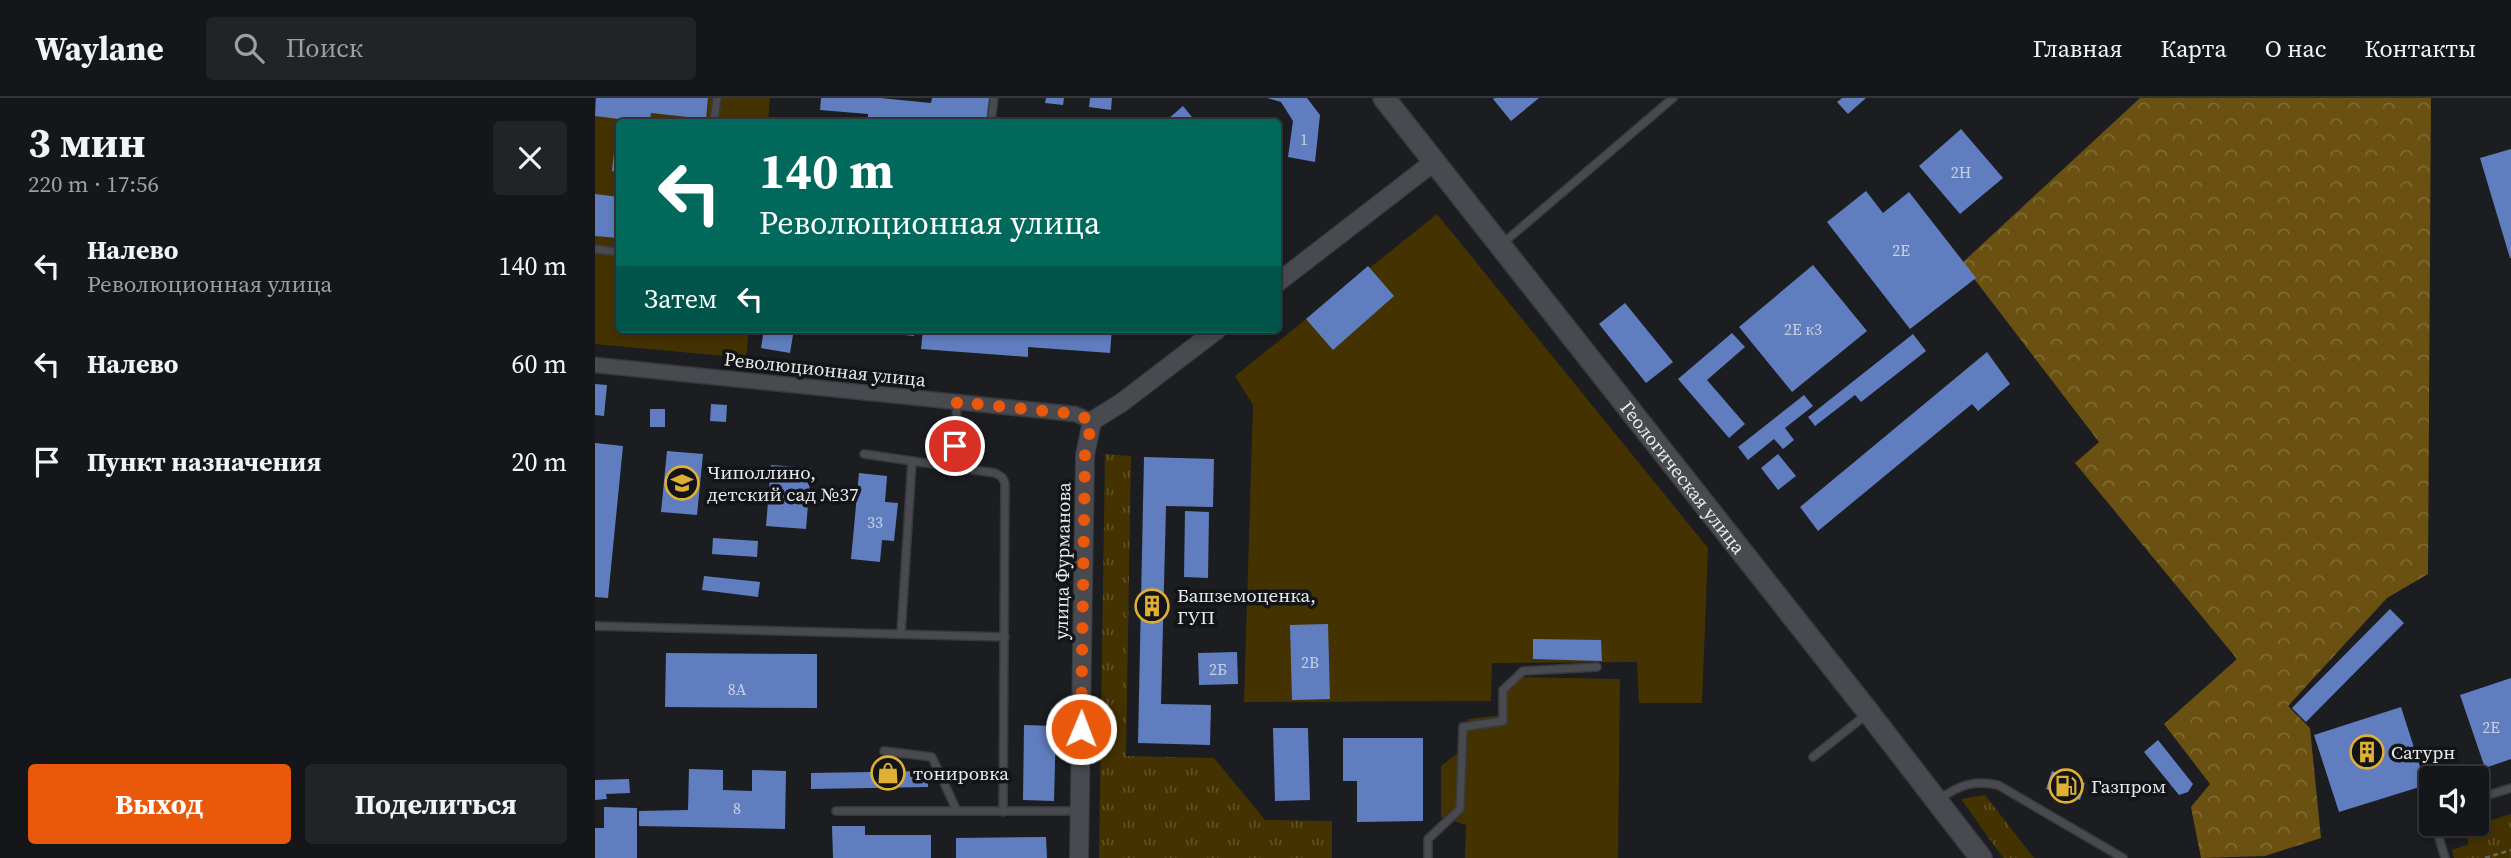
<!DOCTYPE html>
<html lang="ru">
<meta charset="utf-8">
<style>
body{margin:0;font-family:"Source Serif 4",serif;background:#212326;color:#f1f3f6;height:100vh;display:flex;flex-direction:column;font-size:26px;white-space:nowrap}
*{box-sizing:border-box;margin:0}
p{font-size:23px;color:#9d9fa2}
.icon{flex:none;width:38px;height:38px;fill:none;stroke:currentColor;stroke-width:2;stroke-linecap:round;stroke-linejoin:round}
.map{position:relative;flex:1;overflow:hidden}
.details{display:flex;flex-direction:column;background:#141619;width:595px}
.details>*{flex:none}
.banner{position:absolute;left:21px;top:21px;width:665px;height:214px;border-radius:7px;box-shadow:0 4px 10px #0003,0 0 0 2px #333538;background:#00695c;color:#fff;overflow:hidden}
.tools{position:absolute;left:1824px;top:668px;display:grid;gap:14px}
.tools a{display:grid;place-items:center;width:70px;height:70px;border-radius:7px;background:#141619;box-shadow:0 4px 10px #0003,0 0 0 2px #333538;font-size:35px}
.pin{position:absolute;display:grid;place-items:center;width:60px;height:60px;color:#fff;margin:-30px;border:4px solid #fff;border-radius:50%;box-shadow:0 2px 7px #0007}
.me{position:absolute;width:77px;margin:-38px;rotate:1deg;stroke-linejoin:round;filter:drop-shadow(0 0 5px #0008)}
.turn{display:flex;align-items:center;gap:24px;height:147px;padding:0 28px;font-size:32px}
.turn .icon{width:91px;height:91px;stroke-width:2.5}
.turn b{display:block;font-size:49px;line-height:60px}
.then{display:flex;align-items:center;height:66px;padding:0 28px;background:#0003;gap:14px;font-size:26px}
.round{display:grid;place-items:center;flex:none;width:74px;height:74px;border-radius:7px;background:#212326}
.overview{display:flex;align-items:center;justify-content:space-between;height:119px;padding:0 28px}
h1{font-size:42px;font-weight:700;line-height:52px}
.button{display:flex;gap:14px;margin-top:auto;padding:14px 28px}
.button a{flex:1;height:80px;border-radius:7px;background:#ea580c;color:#fff;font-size:28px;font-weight:700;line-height:80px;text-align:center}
.button a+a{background:#212326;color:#f1f3f6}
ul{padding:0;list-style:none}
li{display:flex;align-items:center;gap:21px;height:98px;padding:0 28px}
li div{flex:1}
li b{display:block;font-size:26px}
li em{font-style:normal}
header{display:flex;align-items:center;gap:42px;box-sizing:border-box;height:98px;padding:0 35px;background:#141619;border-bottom:2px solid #333538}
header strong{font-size:33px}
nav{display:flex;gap:38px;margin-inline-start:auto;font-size:24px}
.search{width:490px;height:63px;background:#212326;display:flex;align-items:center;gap:18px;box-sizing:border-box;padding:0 24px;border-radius:7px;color:#9d9fa2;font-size:26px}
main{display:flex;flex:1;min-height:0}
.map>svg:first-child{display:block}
.grass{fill:url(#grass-tufts)}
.forest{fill:url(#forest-crowns)}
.green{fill:#443200}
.building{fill:#607ebf}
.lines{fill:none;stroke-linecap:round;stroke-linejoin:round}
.service-casing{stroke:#38393c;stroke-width:10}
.minor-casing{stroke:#38393c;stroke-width:17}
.tertiary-casing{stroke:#38393c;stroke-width:20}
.secondary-casing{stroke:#38393c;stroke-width:24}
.path{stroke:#646669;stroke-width:2.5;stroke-dasharray:5 3.5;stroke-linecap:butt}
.service{stroke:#484a4f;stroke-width:7}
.minor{stroke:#484a4f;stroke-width:14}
.tertiary{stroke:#484a4f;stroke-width:18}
.secondary{stroke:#484a4f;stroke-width:21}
.route{stroke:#ea580c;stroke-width:12;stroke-dasharray:0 21.6}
.labels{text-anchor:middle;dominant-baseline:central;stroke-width:7;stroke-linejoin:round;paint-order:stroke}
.number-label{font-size:16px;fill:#c7d0e2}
.street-label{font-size:19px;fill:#e9ebed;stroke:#121417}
.poi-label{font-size:19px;fill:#e9ebed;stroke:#121417;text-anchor:start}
</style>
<header>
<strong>Waylane</strong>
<div class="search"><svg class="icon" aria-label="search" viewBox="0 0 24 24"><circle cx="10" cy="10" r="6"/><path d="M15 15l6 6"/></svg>Поиск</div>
<nav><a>Главная</a><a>Карта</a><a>О нас</a><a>Контакты</a></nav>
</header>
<main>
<section class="details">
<div class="overview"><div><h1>3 мин</h1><p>220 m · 17:56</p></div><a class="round"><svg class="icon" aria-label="close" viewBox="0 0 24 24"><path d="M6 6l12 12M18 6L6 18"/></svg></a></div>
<ul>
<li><svg class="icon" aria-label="left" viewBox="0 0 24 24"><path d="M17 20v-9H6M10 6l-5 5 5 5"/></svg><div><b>Налево</b><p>Революционная улица</p></div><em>140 m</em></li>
<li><svg class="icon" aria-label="left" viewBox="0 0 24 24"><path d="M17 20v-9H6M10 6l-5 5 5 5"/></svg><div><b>Налево</b></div><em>60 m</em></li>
<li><svg class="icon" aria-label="arrive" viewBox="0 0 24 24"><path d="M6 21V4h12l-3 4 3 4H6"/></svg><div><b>Пункт назначения</b></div><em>20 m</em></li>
</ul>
<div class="button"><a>Выход</a><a>Поделиться</a></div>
</section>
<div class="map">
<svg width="1916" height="760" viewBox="0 0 1916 760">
<defs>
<pattern id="grass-tufts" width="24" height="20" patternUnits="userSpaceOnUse" patternTransform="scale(1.75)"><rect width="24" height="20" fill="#443200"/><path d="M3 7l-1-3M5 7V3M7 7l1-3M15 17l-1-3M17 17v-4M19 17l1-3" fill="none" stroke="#5f5026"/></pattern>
<pattern id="forest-crowns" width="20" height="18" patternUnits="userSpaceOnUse" patternTransform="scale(1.75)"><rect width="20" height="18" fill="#6a5111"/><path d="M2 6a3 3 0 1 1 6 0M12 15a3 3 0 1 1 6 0" fill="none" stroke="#7f6a34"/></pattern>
</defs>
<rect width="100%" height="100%" fill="#1b1d21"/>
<path class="grass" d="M510 356 536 358 531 658 619 660 670 722 737 723V760H504Z
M1390 697 1439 760H1408L1366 701Z
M1916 716V760H1859L1857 752 1874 746 1869 731Z"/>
<path class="forest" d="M1545 0H1836L1833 476 1792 500 1693 608 1715 630 1726 740 1670 758 1606 760 1596 709 1615 686 1569 626 1642 561 1480 365 1504 344 1367 165Z"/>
<path class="green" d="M0 0H175L173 24H24V231H154L151 260 0 246Z
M842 116 1113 450 1107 605H1044L1042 564 897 565 896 603 649 604 658 307 640 278Z
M914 579 1025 581 1023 760H870L871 727 846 719V668L871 649 873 621 907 617Z"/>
<path class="building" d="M1 0H113L111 21 56 15 55 24H40V23L0 18Z
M226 0H285L336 5 337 0H397L395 24H273V16L225 12Z
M451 0H469L468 7 450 5Z
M495 0H517L516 12 494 9Z
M672 0H712L725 17 720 64 693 59 698 23 686 4Z
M900 0H944L916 23 898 1Z
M1247 0H1271L1253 16 1242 4Z
M588 8 601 24H574L572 22Z
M1366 31 1408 80 1365 116 1324 68Z
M20 44H24V74L17 73Z
M1916 51V160H1915L1885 60Z
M1271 93 1288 115 1314 94 1381 180 1315 231 1232 124Z
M0 96 24 99V140L0 138Z
M1218 167 1272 233 1197 294 1144 229Z
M773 168 799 198 738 252 711 221Z
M1030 205 1078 264 1051 285 1004 226Z
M169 231H199L195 255 166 250Z
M270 231H319V238L270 233Z
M328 231H374L434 237 435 231H517L515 255 433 249V259L326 251Z
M1137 235 1150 249 1112 282 1150 326 1134 340 1083 281Z
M1318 236 1331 253 1266 304 1260 297 1220 328 1213 319Z
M1392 254 1415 286 1383 313 1377 306 1223 433 1205 409Z
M0 286 12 287 9 318 0 317Z
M1209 297 1218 308 1190 330 1199 342 1188 351 1179 341 1153 362 1143 349Z
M116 306 132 307 131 324 115 323Z
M55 311H70V329H55Z
M0 345 28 348 13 500 0 499Z
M72 353 108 356 102 417 66 414Z
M1183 356 1201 378 1183 392 1166 370Z
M549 359 619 361 618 409 571 408 566 606 616 607 615 647 543 645Z
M176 367 216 370 211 431 171 428Z
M264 375 292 378 290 404 303 405 299 443 287 442 285 464 256 461Z
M590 413 614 414 613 480 589 479Z
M118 440 163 443 162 459 117 456Z
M109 478 165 484 163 499 107 492Z
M1795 511 1809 525 1711 624 1697 610Z
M733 526 735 601 697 602 695 527Z
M938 541 1006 542 1007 563 938 561Z
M642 554 643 586 604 587 603 555Z
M71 555 222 556V610L70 609Z
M1916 580V661L1890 670 1865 597Z
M1806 609 1831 687 1744 714 1719 637Z
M429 627 461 628 459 703 428 702Z
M678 630H713L715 702 680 703Z
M748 640H828V723L762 724V683H748Z
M1563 642 1598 686 1593 694 1584 697 1549 654Z
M94 671 128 672V692L157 693V672L191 673 190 731 44 728V713L93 712Z
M333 673V689L216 691V675Z
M1457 673 1490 685 1485 702 1451 691Z
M34 681 35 695 11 696 12 701 0 702V682Z
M9 709 42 710V760H0V730H9Z
M237 728H270V737H336V760H238Z
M451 739 452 760H361V740Z"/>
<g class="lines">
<defs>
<path id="service" d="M119 24 122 0
M396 24 399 0
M907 146 1078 0
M0 151 24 154
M269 356 400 375 407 379 410 385 408 714
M359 369 362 304
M0 528 410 539
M306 536 317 363
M289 653 337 659 362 713
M1218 659 1272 616
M1881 701 1916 690
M1343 702C1363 688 1378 681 1403 687L1528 760
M241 713H484
M1840 726 1850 760
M833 760V741L865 711 868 629 908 623V592L928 573 1002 569"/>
<path id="minor" d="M0 267 480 316 497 323"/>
<path id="tertiary" d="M682 185 840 63
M484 760 490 357 497 323 526 305 623 231"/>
<g id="secondary">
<path id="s1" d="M789 0 1274 615 1386 760"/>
</g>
</defs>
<use href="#service" class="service-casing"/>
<use href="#minor" class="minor-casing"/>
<use href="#tertiary" class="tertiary-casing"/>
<use href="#secondary" class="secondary-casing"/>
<path class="path" d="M1890 760 1916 752"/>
<use href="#service" class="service"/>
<use href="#minor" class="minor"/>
<use href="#tertiary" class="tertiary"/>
<use href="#secondary" class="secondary"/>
</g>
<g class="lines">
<path class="route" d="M360 348 362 304 480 316 497 323 490 357 486 631"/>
</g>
<defs>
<symbol id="school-ring" viewBox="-11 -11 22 22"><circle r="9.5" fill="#121417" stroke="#e0b034" stroke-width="1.5"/><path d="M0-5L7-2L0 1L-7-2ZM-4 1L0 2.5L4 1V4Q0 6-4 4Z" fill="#e0b034"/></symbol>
<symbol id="building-ring" viewBox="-11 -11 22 22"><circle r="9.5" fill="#121417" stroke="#e0b034" stroke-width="1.5"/><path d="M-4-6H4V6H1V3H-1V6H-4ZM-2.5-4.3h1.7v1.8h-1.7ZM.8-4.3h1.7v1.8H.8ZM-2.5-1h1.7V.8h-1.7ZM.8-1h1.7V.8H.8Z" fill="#e0b034"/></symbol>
<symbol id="shop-ring" viewBox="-11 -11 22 22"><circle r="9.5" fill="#121417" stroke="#e0b034" stroke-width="1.5"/><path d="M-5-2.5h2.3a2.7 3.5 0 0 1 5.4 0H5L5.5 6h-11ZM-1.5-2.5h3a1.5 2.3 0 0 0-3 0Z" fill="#e0b034"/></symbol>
<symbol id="fuel-ring" viewBox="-11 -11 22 22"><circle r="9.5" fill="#121417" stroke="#e0b034" stroke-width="1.5"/><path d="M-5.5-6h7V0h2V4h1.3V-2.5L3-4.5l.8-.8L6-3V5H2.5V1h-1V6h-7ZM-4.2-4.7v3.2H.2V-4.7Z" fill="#e0b034"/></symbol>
</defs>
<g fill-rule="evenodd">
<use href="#school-ring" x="68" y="366" width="38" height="38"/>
<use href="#building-ring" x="538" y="489" width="38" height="38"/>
<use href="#building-ring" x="1753" y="635" width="38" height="38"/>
<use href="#shop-ring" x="274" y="656" width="38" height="38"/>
<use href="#fuel-ring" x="1452" y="669" width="38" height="38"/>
</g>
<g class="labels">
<g class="number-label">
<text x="709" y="41">1</text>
<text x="1366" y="74">2Н</text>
<text x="1306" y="152">2Е</text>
<text x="1208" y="231">2Е к3</text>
<text x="280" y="424">33</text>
<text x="715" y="564">2В</text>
<text x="623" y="571">2Б</text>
<text x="142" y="591">8А</text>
<text x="1896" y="629">2Е</text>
<text x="142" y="710">8</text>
</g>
<g class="street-label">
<text transform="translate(230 271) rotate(6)">Революционная улица</text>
<text stroke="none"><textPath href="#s1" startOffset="483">Геологическая улица</textPath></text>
<text transform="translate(467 463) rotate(-89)">улица Фурманова</text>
</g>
<g class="poi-label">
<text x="112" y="374">Чиполлино,<tspan x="112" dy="22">детский сад №37</tspan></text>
<text x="582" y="497">Башземоценка,<tspan x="582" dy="22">ГУП</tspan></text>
<text x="1796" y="654">Сатурн</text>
<text x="318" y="675">тонировка</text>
<text x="1496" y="688">Газпром</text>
</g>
</g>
</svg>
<div class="tools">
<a><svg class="icon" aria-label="sound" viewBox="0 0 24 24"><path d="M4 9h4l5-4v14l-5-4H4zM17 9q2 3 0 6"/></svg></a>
</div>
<div class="pin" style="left:360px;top:348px;background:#d93025"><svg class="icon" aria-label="arrive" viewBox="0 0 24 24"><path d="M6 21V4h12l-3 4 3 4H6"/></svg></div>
<svg class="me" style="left:486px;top:631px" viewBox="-20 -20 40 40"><circle r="17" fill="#ea580c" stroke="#fff" stroke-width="3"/><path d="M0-11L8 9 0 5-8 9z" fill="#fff"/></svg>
<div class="banner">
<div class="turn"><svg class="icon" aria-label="left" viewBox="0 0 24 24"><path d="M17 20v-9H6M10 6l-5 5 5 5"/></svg><div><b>140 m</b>Революционная улица</div></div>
<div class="then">Затем<svg class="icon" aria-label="left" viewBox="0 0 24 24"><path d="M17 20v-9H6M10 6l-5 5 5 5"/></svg></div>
</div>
</div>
</main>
